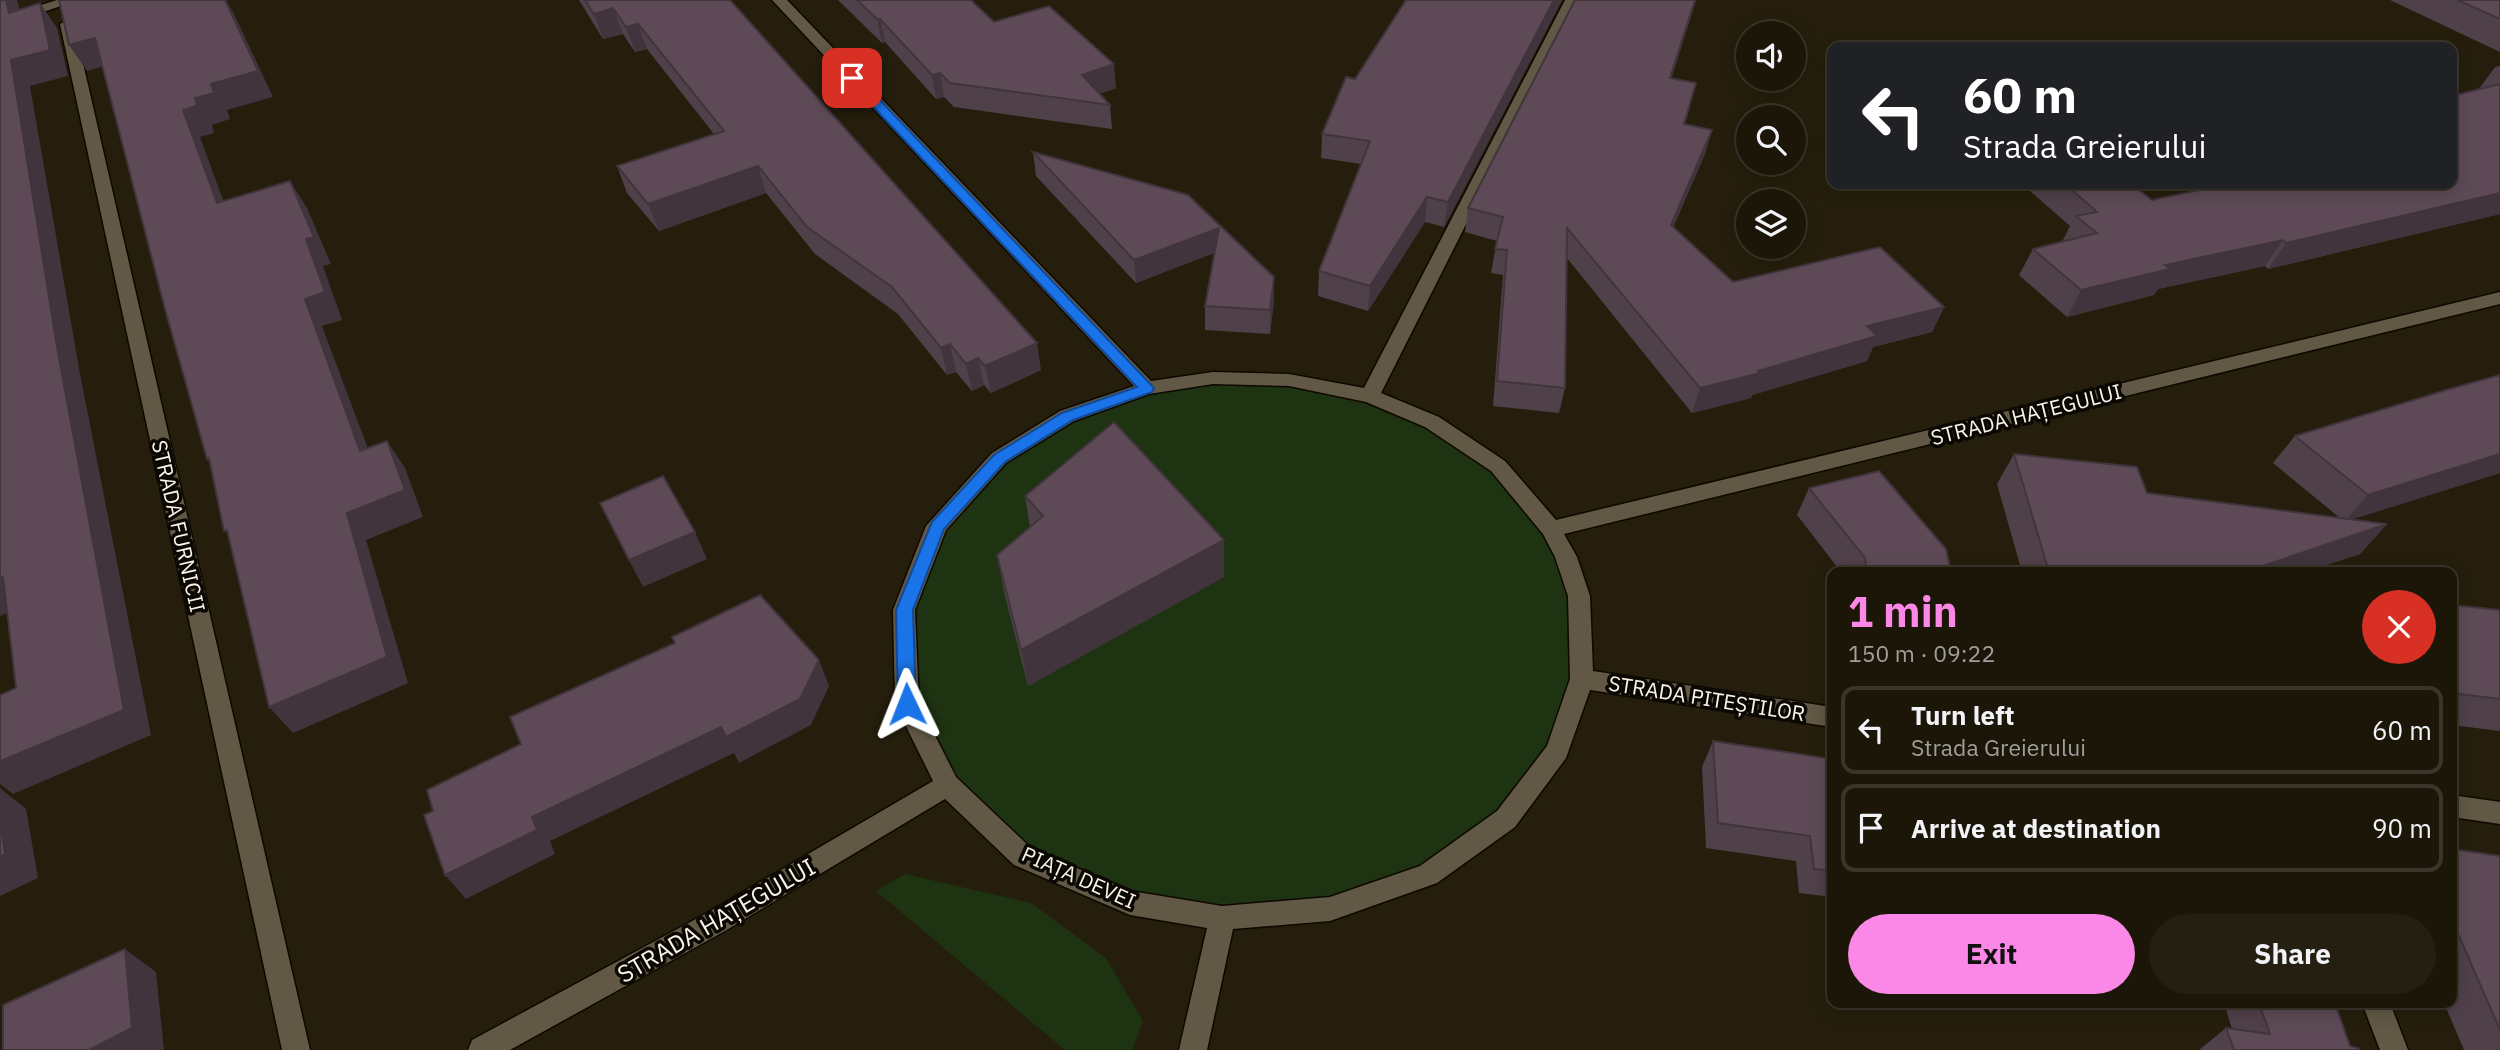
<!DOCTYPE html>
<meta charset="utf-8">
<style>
body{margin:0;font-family:"IBM Plex Sans",sans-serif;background:#251f12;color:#f1f3f6;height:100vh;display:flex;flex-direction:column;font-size:26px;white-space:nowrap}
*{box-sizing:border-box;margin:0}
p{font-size:23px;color:#a09f9c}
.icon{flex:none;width:38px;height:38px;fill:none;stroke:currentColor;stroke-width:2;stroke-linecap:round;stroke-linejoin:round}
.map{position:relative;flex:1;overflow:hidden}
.sheet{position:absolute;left:1827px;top:567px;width:630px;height:441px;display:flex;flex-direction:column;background:#1c1609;border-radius:14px;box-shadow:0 4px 18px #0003,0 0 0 2px #3a352a}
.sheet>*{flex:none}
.hud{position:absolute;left:1827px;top:42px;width:630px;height:147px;border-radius:14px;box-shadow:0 4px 18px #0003,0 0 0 2px #3a352a;background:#202124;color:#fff;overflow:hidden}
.buttons{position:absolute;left:1736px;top:21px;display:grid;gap:14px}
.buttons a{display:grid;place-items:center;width:70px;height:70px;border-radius:50%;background:#1c1609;box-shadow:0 4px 18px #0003,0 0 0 2px #3a352a;font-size:35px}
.pin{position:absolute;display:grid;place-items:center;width:60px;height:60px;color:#fff;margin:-30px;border-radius:14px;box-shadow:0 4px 10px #0006}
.me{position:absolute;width:77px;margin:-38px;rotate:358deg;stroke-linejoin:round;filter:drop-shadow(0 0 5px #0008)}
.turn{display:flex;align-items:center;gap:24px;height:147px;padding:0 21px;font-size:32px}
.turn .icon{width:91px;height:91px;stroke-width:2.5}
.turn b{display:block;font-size:49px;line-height:60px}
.round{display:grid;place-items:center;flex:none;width:74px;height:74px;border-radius:37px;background:#251f12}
.summary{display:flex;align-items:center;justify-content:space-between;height:119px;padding:0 21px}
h1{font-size:42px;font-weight:700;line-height:52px;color:#fb87e6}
.cta{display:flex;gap:14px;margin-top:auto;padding:14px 21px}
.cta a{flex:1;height:80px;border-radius:42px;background:#fb87e6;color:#111;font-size:28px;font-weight:700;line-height:80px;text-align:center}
.cta a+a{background:#251f12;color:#f1f3f6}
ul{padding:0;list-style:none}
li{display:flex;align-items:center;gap:21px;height:88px;margin:0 14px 10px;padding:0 7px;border:4px solid #3a352a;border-radius:14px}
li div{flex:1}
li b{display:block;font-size:26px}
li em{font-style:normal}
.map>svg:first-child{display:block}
.green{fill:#1e3311}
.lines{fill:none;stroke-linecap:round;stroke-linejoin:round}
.minor-casing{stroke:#0e0800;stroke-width:3}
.minor{fill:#615945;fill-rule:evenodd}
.wall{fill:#50404a}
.shaded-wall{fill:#41343c}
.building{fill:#5d4a56;stroke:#41343c;stroke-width:2}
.route{fill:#1a73e8;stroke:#114b97;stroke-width:2}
.labels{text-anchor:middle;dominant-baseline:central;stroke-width:7;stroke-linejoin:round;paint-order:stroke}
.street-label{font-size:21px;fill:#f9f4e9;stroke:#0b0803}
.near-street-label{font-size:24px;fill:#f9f4e9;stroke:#0b0803}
</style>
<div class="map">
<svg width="2500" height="1050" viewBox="0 0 2500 1050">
<rect width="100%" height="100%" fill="#251e0c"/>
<path class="green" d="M1213 378 1289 380 1370 396 1498 466 1566 557 1582 679 1557 751 1506 819 1428 875 1330 909 1222 918 1130 903 1023 857 947 785 907 704 904 610 937 526 999 458 1067 416 1147 388Z
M905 874 1031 903 1106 958 1143 1021 1132 1050H1065L876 891Z"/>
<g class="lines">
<defs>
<path id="minor" d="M57 0H78L0 27V18Z
M772 0H787L1151 381 1213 372 1289 374 1364 388 1565 0H1579L1381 393 1439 417 1505 461 1556 520 2500 292V304L1564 534 1577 557 1590 596 1593 671 1832 707V727L1590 690 1566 758 1515 827 1437 883 1330 921 1233 929 1207 1050H1179L1207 928 1130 915 1014 865 945 799 725 931 510 1050H468L472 1040 707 913 933 781 895 704 893 610 926 526 992 453 1060 411 1134 386ZM1213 384 1289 386 1366 402 1425 427 1491 471 1543 534 1555 557 1568 596 1570 679 1547 746 1497 811 1420 866 1330 897 1222 906 1131 891 1032 849 956 777 919 704 915 610 946 530 1006 463 1074 421 1149 394Z
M67 20 74 24 310 1050H282L60 24Z
M2452 795 2500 802V824L2452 817Z
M2362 1003H2390L2408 1050H2380Z"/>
</defs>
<use href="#minor" class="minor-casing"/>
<use href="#minor" class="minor"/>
</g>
<path class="wall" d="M579 0H730L1041 370 991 393 984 385 972 391 956 372 947 375 898 314 815 254 766 193 659 231 627 193 617 166 714 134 647 49 635 52 623 34 603 39Z
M838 0H971L994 22 1116 88 1099 94 1110 105 1112 129 954 107 944 97 936 99 885 42 882 43Z
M1562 0 1444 227 1425 222 1368 311 1318 296 1319 271 1361 164 1321 158 1322 134 1355 79Z
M1575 0H1696L1671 79 1690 107 1685 124 1712 130 1705 154 1673 227 1733 282 1944 307 1932 332 1873 347 1867 361 1752 395 1751 398 1692 413 1567 258 1565 388 1559 413 1493 406 1503 275 1491 273 1497 241 1465 232 1468 208Z
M2390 0H2500V52Z
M2500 66V214L2268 269 2265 266 2158 289 2154 295 2067 317 2019 275 2033 249 2062 242 2070 226 2022 184H2131L2152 200 2452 184 2479 89 2495 67Z
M1033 152 1188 195 1274 301 1270 334 1205 330V306L1214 253 1136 283 1036 176Z
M2500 375V473L2352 519 2387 524 2360 554 2305 572H2022L1997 484 2014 454 2147 493 2340 518 2273 463 2295 436Z
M1809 488 1951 572H1841L1797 515Z
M1025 496 1224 577 1028 686 1004 592 997 555 1030 527Z
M2452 605 2500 610V731L2452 725Z
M1713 741 1832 759V897L1799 893 1796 861 1706 848 1702 767Z
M2452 849 2500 856V1050H2464L2444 1003H2452Z
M2224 1003H2335L2350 1046 2359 1050H2199L2226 1028 2232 1029Z"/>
<path class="shaded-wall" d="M0 0H17L27 38Z
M225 0H226L234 14 273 97 227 110 230 119 212 125 214 133 200 137 234 230 217 203 183 110 211 84Z
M1554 0H1562L1444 227 1448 202Z
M1695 0H1696L1694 7 1664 102 1670 78Z
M40 3 57 28 68 76 30 86 80 374 151 735 13 794 0 784V761L124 710 57 347 11 60Z
M613 8 623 34 603 39 594 14Z
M877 19H880L885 42 882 43Z
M638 24 647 49 635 52 626 27Z
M95 38 112 64 87 71 69 45Z
M1114 64 1116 88 1084 99 1082 75Z
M940 73 944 97 936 99 932 75Z
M1712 130 1705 154 1664 249 1671 225Z
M758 166 766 193 659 231 648 204Z
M290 181 307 208 331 264 323 266 342 320 322 326 379 478 360 451 305 299 306 239Z
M2500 193V214L2268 269 2286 243Z
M1427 197 1425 222 1368 311 1370 286Z
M1219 228V251L1136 283 1134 260Z
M2283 240 2265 266 2158 289 2154 295 2067 317 2081 290 2165 265Z
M1274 277V301L1270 334V310Z
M1944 307 1932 332 1873 347 1867 361 1752 395 1751 398 1692 413 1700 388 1758 371 1867 326Z
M1037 343 1041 370 991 393 985 366Z
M950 344 956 372 947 375 941 348Z
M978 358 984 385 972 391 966 364Z
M387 441 405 468 423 517 366 540 408 683 293 733 269 707 347 513Z
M2500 454V473L2344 522 2368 495Z
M2387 524 2360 554 2305 572H2245Z
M695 532 707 559 643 587 629 560Z
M1224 540V577L1028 686 1021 650Z
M3 577 31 604 0 616V578Z
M819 660 829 686 811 725 739 763 726 737Z
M721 727 734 753 550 841 555 854 466 899 445 875 532 817Z
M0 788 26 809 38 878 0 896Z
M125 949 156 972 164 1050H89Z"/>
<path class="building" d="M0 0H6L9 13 40 3 50 50 11 60 57 347 124 710 0 761V695L16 688 3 577 0 578Z
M59 0H225L258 71 211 84 214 93 195 98 197 106 183 110 217 203 290 181 314 237 306 239 325 292 305 299 360 451 387 441 405 490 347 513 387 657 269 707 227 530 224 531 209 458 207 459 165 309 95 38 69 45Z
M585 0H730L1037 343 985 366 978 358 966 364 950 344 941 348 892 287 807 227 758 166 648 204 617 166 724 131 638 24 626 27 613 8 594 14Z
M857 0H971L994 22 1049 6 1114 64 1082 75 1110 105 950 83 940 73 932 75 880 19H877Z
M1406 0H1554L1448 202 1427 197 1370 286 1319 271 1370 141 1322 134 1346 77 1355 79Z
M1575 0H1695L1670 78 1696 83 1684 124 1712 130 1671 225 1733 282 1880 247 1944 307 1867 326 1877 336 1758 371 1760 373 1700 388 1567 228 1565 388 1497 381 1507 250 1495 249 1503 217 1468 208Z
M2458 0H2500V19Z
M2500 84V193L2286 243 2283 240 2165 265 2170 269 2081 290 2033 249 2097 233 2076 216 2097 212 2065 184H2131L2152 200 2229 184H2452V96Z
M1033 152 1188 195 1274 277 1270 310 1205 306 1219 228 1134 260Z
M2500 375V454L2368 495 2295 436 2453 388Z
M1114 422 1224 540 1021 650 997 555 1043 516 1025 496Z
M2014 454 2137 467 2147 493 2387 524 2245 572H2049Z
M1879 471 1946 549 1951 572H1867L1865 558 1809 488Z
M663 476 695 532 629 560 600 503Z
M760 595 819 660 800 699 726 737 721 727 532 817 537 830 445 875 424 815 433 811 427 790 521 744 510 717 675 643 672 637Z
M2452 605 2500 610V699L2452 693Z
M1713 741 1832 759V871L1814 869 1810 836 1718 823Z
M0 820 5 854 0 857Z
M2452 849 2500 856V1030L2452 920Z
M125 949 132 1028 89 1050H3V1005Z
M2259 1003H2335L2350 1046 2358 1048 2359 1050H2234L2226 1028 2270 1034Z"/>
<path class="route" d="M848 75H856L1154 388 1152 392 1073 420 1005 462 944 529 913 610 916 704 914 709 907 711 901 709 898 704 896 610 932 522 994 455 1062 413 1137 387 848 80Z"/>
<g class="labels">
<g class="street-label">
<text transform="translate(2026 414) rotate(-14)">STRADA HAȚEGULUI</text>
<text transform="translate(179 526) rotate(77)">STRADA FURNICII</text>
<text transform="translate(1707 698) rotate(9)">STRADA PITEȘTILOR</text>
<text transform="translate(1079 877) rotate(24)">PIAȚA DEVEI</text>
</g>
<g class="near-street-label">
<text transform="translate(716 920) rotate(-30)">STRADA HAȚEGULUI</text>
</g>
</g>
</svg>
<div class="buttons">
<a><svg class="icon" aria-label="sound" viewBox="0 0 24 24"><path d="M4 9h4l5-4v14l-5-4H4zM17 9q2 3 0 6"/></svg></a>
<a><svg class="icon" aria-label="search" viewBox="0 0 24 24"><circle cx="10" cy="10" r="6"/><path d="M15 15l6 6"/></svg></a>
<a><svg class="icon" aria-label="layers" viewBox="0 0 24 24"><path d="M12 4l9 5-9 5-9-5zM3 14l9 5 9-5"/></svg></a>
</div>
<div class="pin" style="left:852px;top:78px;background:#d93025"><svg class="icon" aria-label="arrive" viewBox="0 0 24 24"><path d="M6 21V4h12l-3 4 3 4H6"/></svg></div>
<svg class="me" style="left:907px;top:704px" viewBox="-20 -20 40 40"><path d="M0-17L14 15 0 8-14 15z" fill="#1a73e8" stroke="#fff" stroke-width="4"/></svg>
<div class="hud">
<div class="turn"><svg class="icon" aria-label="left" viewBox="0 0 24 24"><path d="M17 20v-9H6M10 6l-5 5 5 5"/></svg><div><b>60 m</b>Strada Greierului</div></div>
</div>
<section class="sheet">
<div class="summary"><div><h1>1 min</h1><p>150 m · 09:22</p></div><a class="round" style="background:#d93025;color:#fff"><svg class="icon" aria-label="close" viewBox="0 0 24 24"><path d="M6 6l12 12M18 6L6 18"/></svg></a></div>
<ul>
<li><svg class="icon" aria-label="left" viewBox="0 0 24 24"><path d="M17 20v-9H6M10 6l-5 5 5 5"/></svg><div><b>Turn left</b><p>Strada Greierului</p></div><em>60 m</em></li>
<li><svg class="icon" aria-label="arrive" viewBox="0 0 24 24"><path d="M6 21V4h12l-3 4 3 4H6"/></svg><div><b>Arrive at destination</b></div><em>90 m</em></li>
</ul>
<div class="cta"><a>Exit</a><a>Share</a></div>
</section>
</div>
